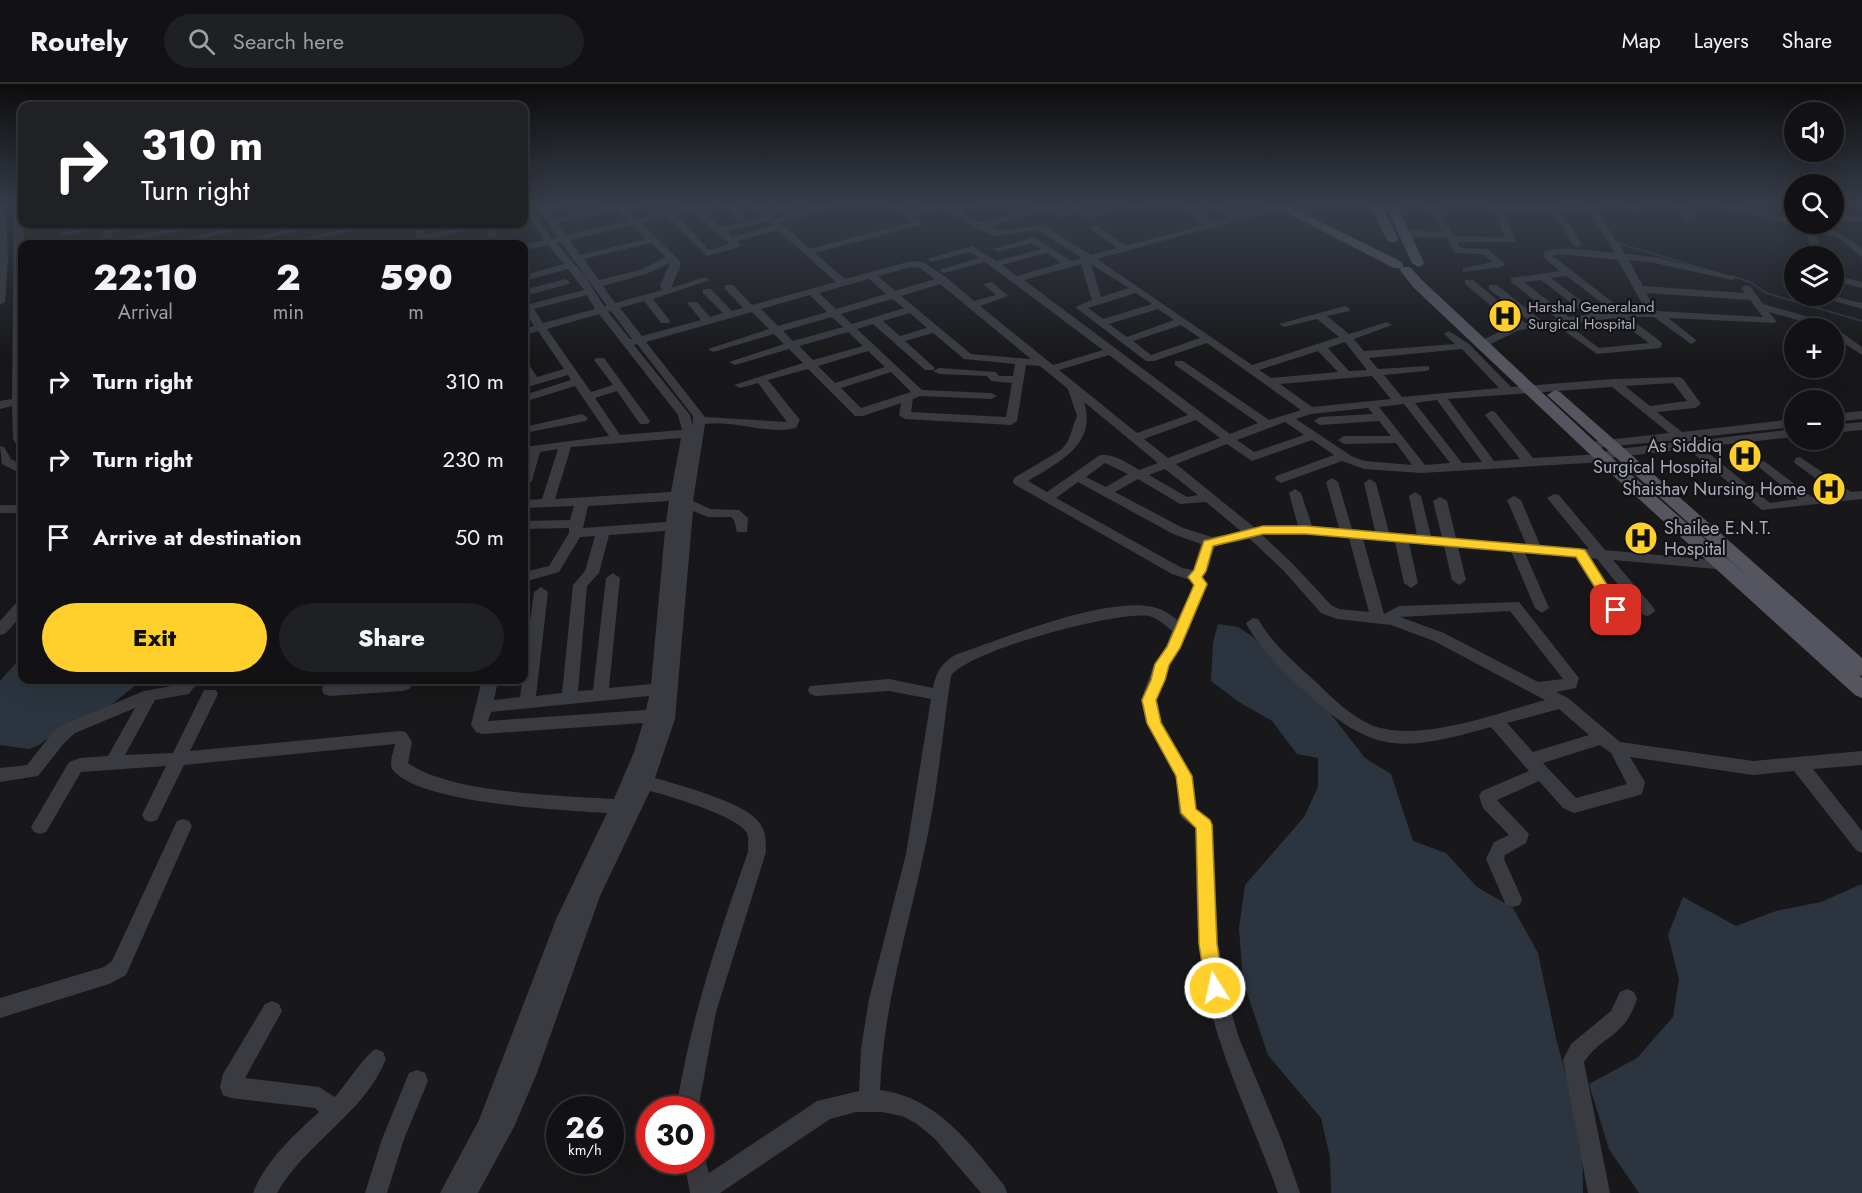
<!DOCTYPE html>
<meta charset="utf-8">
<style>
body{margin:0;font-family:Jost,sans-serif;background:#1f2022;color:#f1f3f6;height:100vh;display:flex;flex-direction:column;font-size:22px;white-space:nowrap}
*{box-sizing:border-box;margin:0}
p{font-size:20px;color:#9c9ea0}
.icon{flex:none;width:33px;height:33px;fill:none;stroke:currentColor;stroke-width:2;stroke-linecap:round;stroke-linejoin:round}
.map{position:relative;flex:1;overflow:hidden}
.details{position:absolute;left:18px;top:156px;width:510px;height:444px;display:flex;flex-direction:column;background:#121214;border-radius:12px;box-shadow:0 6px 24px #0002,0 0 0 2px #313234}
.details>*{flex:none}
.top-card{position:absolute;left:18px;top:18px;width:510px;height:126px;border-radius:12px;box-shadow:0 6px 24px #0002,0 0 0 2px #313234;background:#202124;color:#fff;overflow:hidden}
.tools{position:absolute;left:1784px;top:18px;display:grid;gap:12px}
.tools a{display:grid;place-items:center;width:60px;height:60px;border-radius:50%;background:#121214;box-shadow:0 6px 24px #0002,0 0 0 2px #313234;font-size:30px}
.speed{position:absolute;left:546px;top:1012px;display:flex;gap:12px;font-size:30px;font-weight:700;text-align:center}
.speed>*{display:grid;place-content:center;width:78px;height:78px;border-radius:50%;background:#121214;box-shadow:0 6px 24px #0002,0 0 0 2px #313234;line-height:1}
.speed small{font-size:15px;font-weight:400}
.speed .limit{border:9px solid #d22;background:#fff;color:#111}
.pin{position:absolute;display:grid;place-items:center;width:51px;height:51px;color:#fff;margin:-26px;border-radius:12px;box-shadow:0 3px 9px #0006}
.me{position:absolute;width:66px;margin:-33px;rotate:350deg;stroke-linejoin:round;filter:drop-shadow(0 0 4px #0008)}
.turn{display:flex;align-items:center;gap:21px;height:126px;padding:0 24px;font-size:27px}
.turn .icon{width:78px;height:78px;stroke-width:2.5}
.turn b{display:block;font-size:42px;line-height:51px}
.eta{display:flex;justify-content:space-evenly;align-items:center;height:102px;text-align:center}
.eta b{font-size:36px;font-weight:800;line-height:42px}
.primary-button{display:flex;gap:12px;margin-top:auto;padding:12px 24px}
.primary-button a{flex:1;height:69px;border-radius:36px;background:#ffcf2b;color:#111;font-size:24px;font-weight:800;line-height:69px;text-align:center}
.primary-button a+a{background:#1f2022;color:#f1f3f6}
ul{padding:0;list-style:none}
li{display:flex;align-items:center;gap:18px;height:78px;padding:0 24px}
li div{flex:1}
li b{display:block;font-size:22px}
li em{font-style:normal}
header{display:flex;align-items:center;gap:36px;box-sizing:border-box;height:84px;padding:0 30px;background:#121214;border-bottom:2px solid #313234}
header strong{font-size:28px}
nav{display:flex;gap:33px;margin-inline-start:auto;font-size:21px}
.search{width:420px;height:54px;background:#1f2022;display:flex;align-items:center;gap:15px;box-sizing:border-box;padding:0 21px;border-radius:33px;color:#9c9ea0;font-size:22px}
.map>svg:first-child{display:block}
.water{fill:#2c353f}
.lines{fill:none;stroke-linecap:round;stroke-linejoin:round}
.stream{stroke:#2c353f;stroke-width:2}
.minor{fill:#3a3b41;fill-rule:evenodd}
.major{fill:#54555f;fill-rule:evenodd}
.route{fill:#ffcf2b;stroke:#a6871c;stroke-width:1.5}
.labels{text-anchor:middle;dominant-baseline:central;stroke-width:4.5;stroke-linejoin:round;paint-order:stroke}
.far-poi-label{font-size:15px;fill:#a9acbb;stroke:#131315;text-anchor:start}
.poi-label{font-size:18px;fill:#a9acbb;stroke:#131315;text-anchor:end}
</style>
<header>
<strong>Routely</strong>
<div class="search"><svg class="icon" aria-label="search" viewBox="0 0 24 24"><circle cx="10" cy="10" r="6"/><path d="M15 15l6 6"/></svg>Search here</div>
<nav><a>Map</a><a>Layers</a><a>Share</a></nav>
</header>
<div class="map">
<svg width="1862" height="1109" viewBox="0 0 1862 1109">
<rect width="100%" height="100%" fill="#18181a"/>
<path class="water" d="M1218 540 1238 543 1253 553 1327 625 1365 674 1391 690 1413 757 1446 769 1477 803 1513 824 1538 869 1556 954 1582 1051 1583 1109H1331L1330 1073 1321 1034 1268 971 1243 897 1239 844 1245 801 1304 733 1318 703V674L1297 670 1272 637 1239 618 1211 597 1213 559Z
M22 572V596H142L102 628 63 643 39 661 29 665 0 661V597Z
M1862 800V1109H1639L1609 1065 1589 1000 1637 974 1673 933 1679 895 1668 851 1683 813 1736 842 1776 827 1821 818Z"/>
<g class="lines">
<path class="stream" d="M1614 158 1721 190
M1732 192 1750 198 1766 209 1862 237"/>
<path class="minor" d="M14 120 21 122 24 150 22 364 18 363 13 355 12 322 0 325V317L12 315Z
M524 120H528L552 155 558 153 535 120 545 122 569 120 548 126 554 135 613 122 612 120H646L627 125 636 135 687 122 686 120H713L701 125 721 143 763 133 750 120H759L766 126 790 120H803L771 130 776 135 824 120H832L831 124 781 139 810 165 911 138 889 120H898L908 127C922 123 942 114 955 123L981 120 961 127 979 139 1043 122V120H1064L1057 123 1063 127 1078 123 1089 128 1109 124V128L1088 134 1077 129 1062 133 1049 126 989 142 1002 147 1043 141 1091 171 1117 164 1092 146V142H1098L1126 162 1202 141 1182 120H1191L1210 138 1228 134 1209 120H1219L1237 131 1282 120 1284 122 1283 124 1097 175 1252 281 1339 253 1317 235 1284 243 1279 240 1345 222 1350 225 1349 227 1327 232 1349 250 1387 238 1392 241 1354 255 1364 267 1455 260 1444 250 1449 247 1469 260 1511 303 1613 295 1679 293 1683 295 1701 320 1695 324 1657 328 1682 348 1794 335V343L1690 354 1693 357 1794 345V353L1701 363 1770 419 1798 415 1760 384 1758 381 1760 378 1764 377 1812 413 1837 410 1796 380 1794 377 1796 374 1800 373 1851 408 1862 407V415L1762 426 1688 365 1609 374 1603 378 1421 389 1364 385 1342 377 1281 399 1275 395 1276 392 1334 371 1312 356 1252 377 1227 360 1176 380 1255 444 1263 442H1298L1289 409 1295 405 1301 409 1312 442 1339 444 1326 398 1332 394 1338 398 1352 445 1375 447 1364 399 1370 395 1376 399 1389 448 1417 451 1409 412 1415 408 1421 412 1431 452 1442 453 1433 417 1440 413 1447 417 1456 454 1526 460 1507 416 1514 412 1521 416 1540 461 1589 465 1547 414 1554 410 1559 411 1605 466 1733 478 1735 481 1733 484 1728 486 1613 476 1653 523 1655 527 1648 532 1643 531 1597 475 1590 474 1623 526 1616 531 1611 530 1576 473 1525 469 1549 524 1542 529 1535 524 1511 467 1458 463 1466 496 1459 501 1452 496 1444 462 1409 459 1418 499 1411 504 1404 499 1395 458 1363 455 1384 530 1399 522 1519 518 1579 594 1576 604 1556 608 1568 614 1620 658 1753 677 1862 667V681L1813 685 1862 747V769L1856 766 1794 687 1753 691 1630 673 1645 698 1642 710 1636 712 1574 729 1563 724 1539 697 1497 716 1529 750 1526 759 1505 771 1504 775 1522 815 1520 821 1513 823 1506 821 1486 775 1494 758 1509 751 1483 724 1479 712 1482 707 1529 687 1491 643C1397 669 1372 671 1299 602 1279 582 1259 564 1246 539L1253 534 1258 535C1273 561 1295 579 1317 599 1332 614 1348 629 1367 639 1413 662 1498 629 1545 616L1434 557 1391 541 1337 535 1321 529 1283 486 1250 455 1215 462 1207 487 1203 493 1208 500 1181 564 1169 581 1157 616 1162 638 1192 692 1196 725 1210 736 1213 741 1218 860 1229 921 1239 954 1282 1057 1300 1109H1278C1256 1047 1226 987 1210 923 1194 865 1197 804 1195 744L1182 734 1179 729 1176 693 1146 639 1141 616 1154 580 1166 562 1172 547C1166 542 1158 534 1149 532 1118 526 967 567 951 592 942 652 937 714 923 773 906 851 883 926 880 1006 937 1013 970 1060 1004 1101L1007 1109H981L935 1055 917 1040 902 1032 882 1028H856L830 1035 720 1109H690L684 1077H700V1068L703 1069 709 1089 817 1017 859 1007 861 965 869 915 906 770 931 615 889 607 816 612 810 610 808 606 810 602 889 595 933 604C936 588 941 580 955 571 1003 555 1104 512 1153 523 1162 525 1170 530 1177 536L1194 501 1190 496 1172 490 1014 400 1013 397 1014 394 1061 366 1068 357 1077 332 1068 305 1040 282 1026 281 1017 337 1011 341 905 335 899 331 901 319 863 332H855L808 285 768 296 800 336 796 344C766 351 736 336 705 340L693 417 710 425 739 426 748 434 747 448H737L734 436 731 433H708L693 427 675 635 655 694C679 701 743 718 758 737 766 746 766 757 766 768L716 928 698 1026H676C690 937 718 853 748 768 748 762 749 754 747 749 738 732 669 712 650 707L600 812 537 989 514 1043 478 1109H440L479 1036 557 833 607 729C563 726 420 720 393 686 388 680 394 667 395 660L184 681 157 736 151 738 145 736 142 731 166 682 81 688 46 748 40 750 34 748 31 743 34 738 69 678 80 674 108 672 135 624 75 649 65 658 38 692 0 698V684L27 681 53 648 63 641 144 607 178 601 183 596H199L189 610 155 616 125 671 173 669 204 606H216L218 610 190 667 400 647 406 648 412 658 408 679C449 709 561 712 614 715L634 668 643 639 482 650 476 648 471 641 482 596H498L494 616 520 613 534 508 541 503 548 508 536 612 562 609 573 501 585 487 595 452 580 453 559 488 524 498V488L549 482 569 449V444L524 445V437L570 436 574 422 524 424V416L542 415 558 365 540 368 532 397 526 401 524 400V383L527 370 524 371V363L609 352 575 302 524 318V311L571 296 568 291 524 304V298L528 296 524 289V278L528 279 537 293 564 285 538 247 524 251V245L534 242 524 226V216L530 220 584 206 568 185 524 197V191L564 180 548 161 524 167V161L544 156 524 126ZM944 123 975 144 996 152 1038 146 1082 174 1071 177 1034 153 993 165 998 168 1032 159 1041 165 996 177 972 162 927 175 932 178 970 168 979 174 939 186 944 189 985 178 1103 266 1053 281 980 222 1008 212 992 198 983 200 996 211 974 217 947 194 923 178 911 177 845 195 815 169 921 141V137L913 131ZM617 126 628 137 566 151 558 139ZM692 127 727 158 729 160 709 166 676 131ZM667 133 707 172 739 163 741 161 737 157 778 146 836 198 752 221 733 201H725V205L743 224 732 227 711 205H703V209L723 229 710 233 697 218H689L688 220 701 236 642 252 620 224 644 217 661 239H669L670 237 653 215 710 196 705 193 671 204 680 183V177L641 139ZM768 137 774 142 732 153 726 147ZM632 141 646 155 580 171 570 156ZM561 158 607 222H604L585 192 556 159ZM651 159 666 173 640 186 599 196 584 175ZM1047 169 1061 179 1017 192 1002 181ZM670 179 660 201 662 206 615 219 603 202 646 190ZM1081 180 1092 216 1075 223 1146 277H1154L1207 259 1301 326 1269 336 1183 277H1175V281L1258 339 1230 350 1024 196ZM1091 180 1129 204 1101 213ZM911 183 920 184 935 195 895 207 878 192ZM869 195 886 210 836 225 819 209ZM940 200 1031 275 971 270 901 212ZM1136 209 1152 220 1103 235 1088 224ZM587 211 595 225 543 239 534 225ZM810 211 827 228 778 242 761 225ZM892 215 904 224 852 240 841 230ZM1158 225 1174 236 1127 253 1109 240ZM611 227 632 255H630L608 228ZM752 228 769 245 708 265 713 268 774 250 784 260 729 278 735 281 789 265 803 279 734 301 740 304 758 299 787 338 705 333 646 258ZM910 229 927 244 900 252 883 237ZM599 230 678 331 682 346 620 351 595 314 617 307 640 340H648L650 337 604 274H596L594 276 613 301 591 308 547 245ZM832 233 843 243 793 257 783 247ZM873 240 925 286H933L935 284 905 257 933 249 964 275 1015 280 1013 292H999L996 288 939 284 933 287 939 290 987 292 991 297 1012 299 1006 333 911 328 913 315 920 312 991 315 997 312 991 309 922 306 857 245ZM1181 241 1200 254 1151 271 1133 257ZM848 248 863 262 813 276 799 262ZM1345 258 1367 286 1349 287 1328 264ZM637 260 693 332V342L690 331 634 261ZM1462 265 1499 304 1402 313 1384 291 1425 287 1429 286V282L1378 285 1369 274ZM868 267 885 283 835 299 818 282ZM1318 267 1338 288 1271 294 1259 286ZM1109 271 1188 331 1137 349 1059 286ZM891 288 911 308 861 324 841 304ZM1372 292 1391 315 1312 323 1280 300ZM1673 299 1687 317 1650 322 1625 302ZM1612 303 1669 349 1589 358 1585 359V365L1677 356 1680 358 1609 366 1603 370 1533 374 1495 328 1491 327 1485 331 1520 375 1494 377 1448 315ZM1437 316 1482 378 1462 379 1415 319ZM1084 318 1158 379 1139 386C1128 379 1113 369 1100 371L1047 408 1028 397C1058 379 1098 360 1084 318ZM1404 320 1450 379 1425 381 1379 323ZM1368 324 1373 330 1320 333 1314 337 1320 341 1379 337 1391 352H1344L1338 356 1344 360 1396 359 1412 381 1365 377 1353 373 1296 335 1311 330ZM1196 336 1220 354 1168 374 1144 355ZM1285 338 1304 351 1254 368 1237 356ZM681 354 671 408 555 415 571 363ZM1105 379 1128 390 1106 403 1086 393ZM1165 385 1198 411 1187 413 1149 391ZM1138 395 1180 420 1206 418 1242 448 1212 453 1183 444 1115 408ZM1078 398 1173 450 1201 460 1193 486 1182 484 1056 414ZM669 417 666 438 583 444 588 422ZM665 447 651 600 609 604 620 494 613 489 606 494 593 606 578 607 587 502 599 489 609 451ZM1306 450 1349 454 1369 528 1339 525 1331 521 1293 480 1262 451ZM1510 527 1563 595 1538 598 1444 549 1400 533ZM649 612 646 626 488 637 491 628ZM1559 625 1589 651 1533 668 1507 639ZM1600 661 1611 669 1627 700 1576 714 1543 679Z
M722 120H731L744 133V137H738Z
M1125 120H1150L1135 125Z
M1427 120H1435L1454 152 1505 153 1490 120 1587 125 1584 120H1592L1625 170 1654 173 1737 193 1732 196 1654 179 1629 176 1643 202 1745 209 1741 204 1746 201 1750 202 1763 220 1813 234 1817 238 1813 244H1803L1805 238 1769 228 1776 237 1775 239 1668 234 1695 255 1696 257 1691 260 1654 233H1628L1661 258 1662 260 1660 264 1597 270 1556 241 1519 246 1486 262H1478V258L1514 241 1465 200V196H1473L1525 239 1531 238 1489 205V201H1497L1542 237 1558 235 1511 198V194L1560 187 1543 173 1545 167C1567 162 1592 167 1615 169L1591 130 1562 129 1582 160 1577 163 1574 162 1553 128 1501 125 1516 156 1514 158H1457L1461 164 1487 165 1506 180 1501 183 1463 188V184L1493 178 1482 170 1455 169 1446 154 1404 152 1399 149 1404 146 1442 148ZM1558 170 1618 176 1646 227H1624L1553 172ZM1567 192 1613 228 1598 230 1551 194ZM1541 196 1587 231 1569 233 1524 198ZM1646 209 1750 216 1763 233 1657 227ZM1615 234 1649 259 1599 264 1567 240Z
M1628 120H1636L1642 128 1635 130Z
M1676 120H1684L1695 135 1693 137H1687Z
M1708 120H1723L1794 135V140C1821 140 1842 147 1862 165V173L1839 154 1816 148 1821 167 1813 169 1806 149 1808 145Z
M0 122 6 124 8 176 5 218 0 221Z
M1833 130 1862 132V138L1833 136Z
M99 140H115L64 152 59 149Z
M133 140H150L112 149V156L184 142 189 145 120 160H104L103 147Z
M251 140H267L175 160H159Z
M314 140H330L240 160H224Z
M368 140H384L292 160H276Z
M411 140H419L426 151 460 143 459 140H467L470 145 429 156 431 160H423L421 158 398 160 399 158 418 153Z
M482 140H491L501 160H493Z
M1833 191 1862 198V204L1833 197Z
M565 195 570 198 569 200 524 212V206Z
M1817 212H1832L1862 219V225Z
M1833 245 1838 246 1862 263V271L1833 252Z
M1862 327V335L1833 338V330Z
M582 330 588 334 586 337 524 349V343Z
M1862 338V346L1833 349V341Z
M0 362 4 363 11 375 22 381V390L2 380Z
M0 421H22V429H0Z
M22 517V531L5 550 0 551V537L17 518Z
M325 596H341L340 599 415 596 409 605 403 607 330 612 324 610 322 606Z
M183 735 189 737 192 742 126 891 109 900 0 934V914L104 883 112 877 177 737Z
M1627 905 1634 908 1637 915C1624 955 1603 950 1584 978L1610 1109H1588L1563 976 1571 960 1611 927 1620 908Z
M272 917 279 920 282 927 245 994 319 1003 335 1013C345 1002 366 969 376 965L383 968 386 975C364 1030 306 1058 277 1109H253C266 1076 293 1052 319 1028L315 1024 231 1014 223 1011 220 1003 223 990 265 920Z
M417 986 425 989 428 997 404 1055 387 1109H365L382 1055 409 989Z"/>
<path class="major" d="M1270 120H1285L1402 178 1403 183H1410L1423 197 1609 371 1747 492 1547 311 1555 306 1560 308 1862 574V592L1859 591 1862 594V614L1855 611 1597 377 1413 203 1400 186 1401 184H1394Z
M1369 120H1381L1398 155 1396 158H1388Z
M1385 120H1397L1424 179 1422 182 1418 183 1412 179Z"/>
</g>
<linearGradient id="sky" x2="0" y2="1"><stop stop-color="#0d0d0e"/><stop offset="0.44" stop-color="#373d49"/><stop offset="1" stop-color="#373d49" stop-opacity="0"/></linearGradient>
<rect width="1862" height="275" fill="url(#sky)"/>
<path class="route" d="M1263 442H1306L1580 465 1585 466 1623 526 1616 530 1611 529 1576 473 1306 450H1263L1213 462 1206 487 1202 493 1207 500 1180 564 1169 581 1165 596 1156 616 1161 639 1192 692 1196 725 1210 736 1212 741 1217 860 1224 904 1221 910 1215 913 1208 910 1206 904 1199 860 1196 744 1181 729 1176 692 1147 639 1142 616 1151 596 1155 580 1167 563 1194 501 1188 493 1194 486 1204 457Z"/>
<defs>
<symbol id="hospital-disc" viewBox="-11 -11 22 22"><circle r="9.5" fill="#ffcf2b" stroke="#131315"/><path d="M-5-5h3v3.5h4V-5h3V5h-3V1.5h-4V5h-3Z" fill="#111"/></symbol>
</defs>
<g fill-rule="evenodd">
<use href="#hospital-disc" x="1486" y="213" width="38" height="38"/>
<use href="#hospital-disc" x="1726" y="353" width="38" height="38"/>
<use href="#hospital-disc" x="1810" y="386" width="38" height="38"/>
<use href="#hospital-disc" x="1622" y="435" width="38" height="38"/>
</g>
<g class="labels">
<g class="far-poi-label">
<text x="1528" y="223">Harshal Generaland<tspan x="1528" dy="17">Surgical Hospital</tspan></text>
</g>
<g class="poi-label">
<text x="1722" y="362">As Siddiq<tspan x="1722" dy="21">Surgical Hospital</tspan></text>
<text x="1806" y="405">Shaishav Nursing Home</text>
<text x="1664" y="444" text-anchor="start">Shailee E.N.T.<tspan x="1664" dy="21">Hospital</tspan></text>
</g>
</g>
</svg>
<div class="tools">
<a><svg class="icon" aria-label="sound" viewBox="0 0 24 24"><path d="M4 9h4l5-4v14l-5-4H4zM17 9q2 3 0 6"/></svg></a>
<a><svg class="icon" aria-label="search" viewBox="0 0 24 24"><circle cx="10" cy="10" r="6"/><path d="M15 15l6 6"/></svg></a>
<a><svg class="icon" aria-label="layers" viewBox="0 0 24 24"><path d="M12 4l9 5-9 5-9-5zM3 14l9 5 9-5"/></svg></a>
<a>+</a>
<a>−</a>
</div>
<div class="speed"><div>26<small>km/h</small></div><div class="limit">30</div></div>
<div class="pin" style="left:1616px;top:526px;background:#d93025"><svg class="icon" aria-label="arrive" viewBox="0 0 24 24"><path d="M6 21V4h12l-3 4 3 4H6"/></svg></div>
<svg class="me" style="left:1215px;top:904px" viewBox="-20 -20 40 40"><circle r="17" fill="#ffcf2b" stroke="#fff" stroke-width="3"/><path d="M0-11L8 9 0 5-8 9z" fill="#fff"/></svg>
<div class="top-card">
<div class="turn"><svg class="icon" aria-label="right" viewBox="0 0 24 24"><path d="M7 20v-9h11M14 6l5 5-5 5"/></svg><div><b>310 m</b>Turn right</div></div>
</div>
<section class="details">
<div class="eta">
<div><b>22:10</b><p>Arrival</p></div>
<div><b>2</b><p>min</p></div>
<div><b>590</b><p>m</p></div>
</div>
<ul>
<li><svg class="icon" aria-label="right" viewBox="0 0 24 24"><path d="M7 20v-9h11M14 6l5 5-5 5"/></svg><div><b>Turn right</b></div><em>310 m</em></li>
<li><svg class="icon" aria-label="right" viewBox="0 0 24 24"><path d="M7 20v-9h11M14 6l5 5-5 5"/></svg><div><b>Turn right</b></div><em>230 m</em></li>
<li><svg class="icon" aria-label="arrive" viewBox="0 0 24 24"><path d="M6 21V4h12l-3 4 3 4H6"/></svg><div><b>Arrive at destination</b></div><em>50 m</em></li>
</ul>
<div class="primary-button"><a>Exit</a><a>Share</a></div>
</section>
</div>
